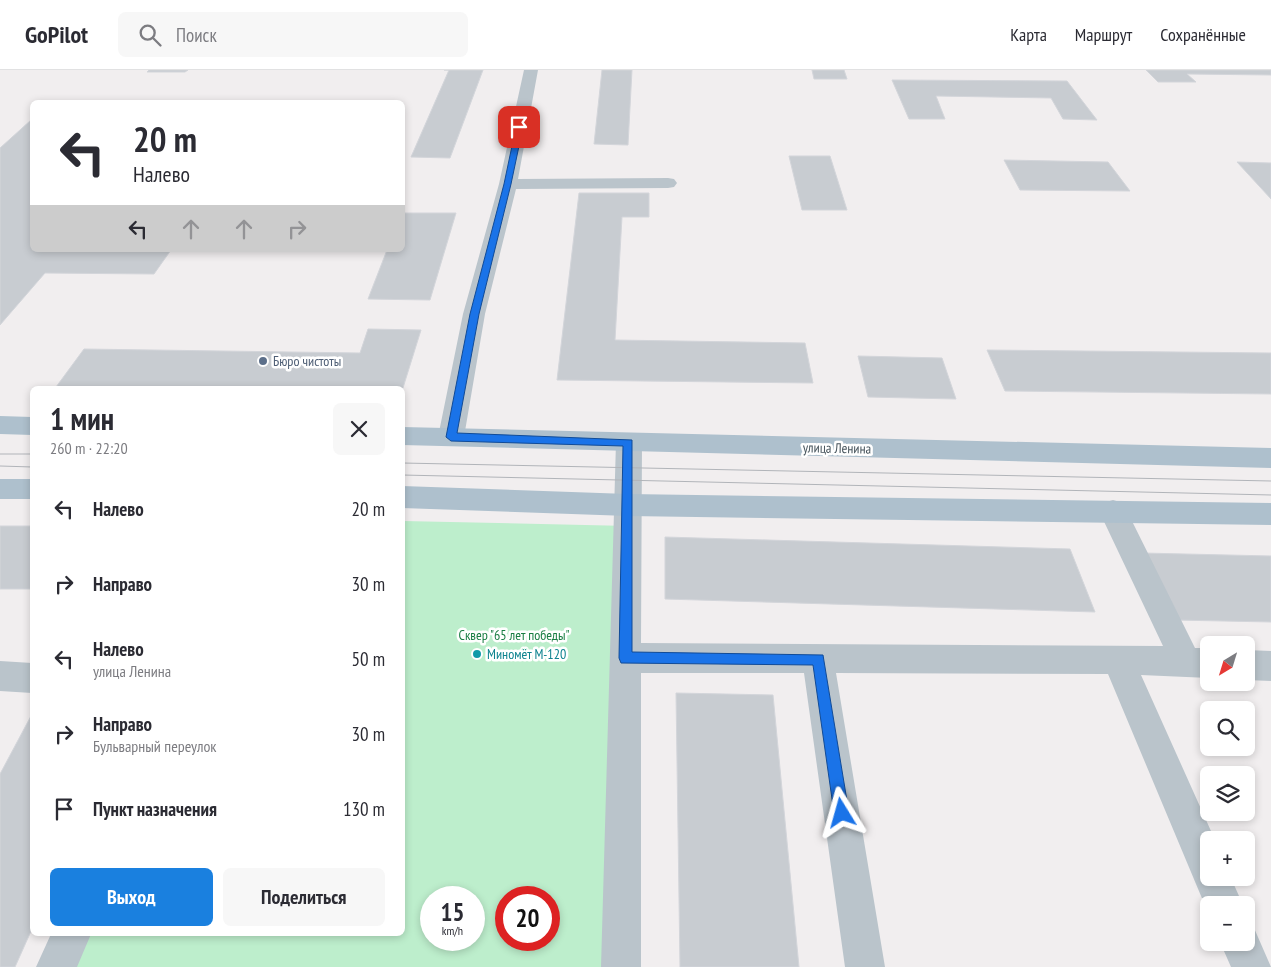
<!DOCTYPE html>
<html lang="ru">
<meta charset="utf-8">
<style>
body{margin:0;font-family:"PT Sans Narrow",sans-serif;background:#f7f7f7;color:#2b2b33;height:100vh;display:flex;flex-direction:column;font-size:19px;white-space:nowrap}
*{box-sizing:border-box;margin:0}
p{font-size:16px;color:#7c7c81}
.icon{flex:none;width:28px;height:28px;fill:none;stroke:currentColor;stroke-width:2;stroke-linecap:round;stroke-linejoin:round}
.map{position:relative;flex:1;overflow:hidden}
.panel{position:absolute;left:30px;top:316px;width:375px;height:550px;display:flex;flex-direction:column;background:#fff;border-radius:8px;box-shadow:0 2px 8px #0003}
.panel>*{flex:none}
.hud{position:absolute;left:30px;top:30px;width:375px;height:152px;border-radius:8px;box-shadow:0 2px 8px #0003;background:#fff;color:#2b2b33;overflow:hidden}
.needle{width:32px;rotate:218deg}
.tools{position:absolute;left:1200px;top:566px;display:grid;gap:10px}
.tools a{display:grid;place-items:center;width:55px;height:55px;border-radius:8px;background:#fff;box-shadow:0 2px 8px #0003;font-size:25px}
.speed{position:absolute;left:420px;top:816px;display:flex;gap:10px;font-size:25px;font-weight:700;text-align:center}
.speed>*{display:grid;place-content:center;width:65px;height:65px;border-radius:50%;background:#fff;box-shadow:0 2px 8px #0003;line-height:1}
.speed small{font-size:12px;font-weight:400}
.speed .limit{border:8px solid #d22;background:#fff;color:#111}
.pin{position:absolute;display:grid;place-items:center;width:42px;height:42px;color:#fff;margin:-21px;border-radius:10px;box-shadow:0 2px 8px #0006}
.me{position:absolute;width:55px;margin:-28px;rotate:352deg;stroke-linejoin:round;filter:drop-shadow(0 0 4px #0008)}
.turn{display:flex;align-items:center;gap:18px;height:105px;padding:0 20px;font-size:22px}
.turn .icon{width:65px;height:65px;stroke-width:2.5}
.turn b{display:block;font-size:35px;line-height:42px}
.lanes{display:flex;align-items:center;height:48px;padding:0 20px;background:#0003;justify-content:center;gap:25px;direction:ltr}
.lanes .off{opacity:.35}
.round{display:grid;place-items:center;flex:none;width:52px;height:52px;border-radius:8px;background:#f7f7f7}
.headline{display:flex;align-items:center;justify-content:space-between;height:85px;padding:0 20px}
h1{font-size:30px;font-weight:800;line-height:38px}
.button{display:flex;gap:10px;margin-top:auto;padding:10px 20px}
.button a{flex:1;height:58px;border-radius:8px;background:#1a80df;color:#fff;font-size:20px;font-weight:800;line-height:58px;text-align:center}
.button a+a{background:#f7f7f7;color:#2b2b33}
ul{padding:0;list-style:none}
li{display:flex;align-items:center;gap:15px;height:75px;padding:0 20px}
li div{flex:1}
li b{display:block;font-size:19px}
li em{font-style:normal}
header{display:flex;align-items:center;gap:30px;box-sizing:border-box;height:70px;padding:0 25px;background:#fff;border-bottom:1px solid #e1e1e2}
header strong{font-size:24px}
nav{display:flex;gap:28px;margin-inline-start:auto;font-size:18px}
.search{width:350px;height:45px;background:#f7f7f7;display:flex;align-items:center;gap:12px;box-sizing:border-box;padding:0 18px;border-radius:8px;color:#7c7c81;font-size:19px}
.map>svg:first-child{display:block}
.green{fill:#bdeecc;fill-rule:evenodd}
.building{fill:#c8ccd1;stroke:#d3d5da}
.lines{fill:none;stroke-linecap:round;stroke-linejoin:round}
.minor{fill:#bac4cb;fill-rule:evenodd}
.major{fill:#aec0cd;fill-rule:evenodd}
.tram{stroke:#b1b4b9;stroke-width:1}
.route{fill:#1a73e8;stroke:#114b97}
.service-dot{fill:#5c6f8a;stroke:#fff;stroke-width:2}
.culture-dot{fill:#0f9aa8;stroke:#fff;stroke-width:2}
.labels{text-anchor:middle;dominant-baseline:central;stroke-width:5;stroke-linejoin:round;paint-order:stroke}
.service-label{font-size:14px;fill:#4e5e75;stroke:#fff;text-anchor:start}
.street-label{font-size:14px;fill:#47545c;stroke:#fff}
.park-label{font-size:14px;fill:#187d42;stroke:#fff}
.culture-label{font-size:14px;fill:#0d838f;stroke:#fff;text-anchor:start}
</style>
<header>
<strong>GoPilot</strong>
<div class="search"><svg class="icon" aria-label="search" viewBox="0 0 24 24"><circle cx="10" cy="10" r="6"/><path d="M15 15l6 6"/></svg>Поиск</div>
<nav><a>Карта</a><a>Маршрут</a><a>Сохранённые</a></nav>
</header>
<div class="map">
<svg width="1271" height="897" viewBox="0 0 1271 897">
<rect width="100%" height="100%" fill="#f1eeef"/>
<path class="green" d="M403 451 629 456 617 897H69L83 864H402ZM431 828H474V870H431ZM506 828H549V870H506Z"/>
<path class="building" d="M149 0H188L185 2H147Z
M444 0H483L450 88 411 87 449 0Z
M602 0H632L628 75 594 74Z
M812 0H844L847 9H814Z
M1146 0H1271V5L1187 4 1196 12H1158Z
M892 10 1067 11 1097 50 1063 49 1051 28 936 26 945 49H909Z
M31 50 32 180H171L154 204 45 203 0 255V78Z
M789 86H830L847 140H802Z
M1004 90 1108 92 1130 121 1020 120Z
M1237 92 1271 93V129Z
M579 123H649V147H622L615 270 805 273 813 313 557 310Z
M402 143H456L430 230 368 229 387 180H402Z
M368 259 421 260 402 321V319L56 317 84 279 360 283Z
M987 280 1271 283V324L1005 321Z
M858 286 942 288 956 329 868 327Z
M0 456H32V519H0Z
M665 467 1070 479 1095 542 665 529Z
M1143 483 1271 486V552L1175 550Z
M676 623 773 625 799 897H680Z
M32 644V859L15 897H0V704Z"/>
<g class="lines">
<path class="minor" d="M524 0H538L518 109 668 108 674 109 677 113 674 117 668 118 516 119 485 244 464 367 460 374 451 376 442 374 438 367 463 244 499 114Z
M629 363 638 365 642 372 641 573 1163 576 1099 441 1103 433 1113 430 1123 433 1195 578H1209V608L1141 605 1215 770H1209V808H1231L1243 835H1209V845L1108 604 836 603 885 897H845L804 603H641V897H601L616 372 620 365Z
M1246 580 1271 581V611L1246 610Z
M0 591 32 593V623L0 621Z
M1246 855 1254 858 1271 897H1231L1220 872H1246Z
M51 864H91L77 897H36Z"/>
<path class="major" d="M0 346 32 347V365L0 364Z
M402 357 1271 378V398L402 375Z
M0 409H32V429H0Z
M402 416 628 424 1271 433V455L628 446 402 438Z"/>
<path class="tram" d="M0 384H32
M402 393 1271 411
M0 396 32 397
M402 405 1271 425"/>
</g>
<path class="route" d="M519 55 523 57 511 114 479 244 457 363 632 370V582L823 585 849 743 847 748 842 750 836 748 834 743 813 595 621 593 619 588 623 376 451 371 446 367 470 244 504 114 516 57Z"/>
<circle class="service-dot" cx="263" cy="291" r="5"/>
<circle class="culture-dot" cx="477" cy="584" r="5"/>
<g class="labels">
<g class="service-label">
<text x="273" y="291">Бюро чистоты</text>
</g>
<g class="street-label">
<text transform="translate(837 378) rotate(1)">улица Ленина</text>
</g>
<g class="park-label">
<text x="514" y="565">Сквер "65 лет победы"</text>
</g>
<g class="culture-label">
<text x="487" y="584">Миномёт М-120</text>
</g>
</g>
</svg>
<div class="tools">
<a><svg class="needle" viewBox="-14 -14 28 28"><path d="M0-13l5 13h-10z" fill="#e53935"/><path d="M0 13l5-13h-10z" fill="#7c7c81"/></svg></a>
<a><svg class="icon" aria-label="search" viewBox="0 0 24 24"><circle cx="10" cy="10" r="6"/><path d="M15 15l6 6"/></svg></a>
<a><svg class="icon" aria-label="layers" viewBox="0 0 24 24"><path d="M12 4l9 5-9 5-9-5zM3 14l9 5 9-5"/></svg></a>
<a>+</a>
<a>−</a>
</div>
<div class="speed"><div>15<small>km/h</small></div><div class="limit">20</div></div>
<div class="pin" style="left:519px;top:57px;background:#d93025"><svg class="icon" aria-label="arrive" viewBox="0 0 24 24"><path d="M6 21V4h12l-3 4 3 4H6"/></svg></div>
<svg class="me" style="left:842px;top:743px" viewBox="-20 -20 40 40"><path d="M0-17L14 15 0 8-14 15z" fill="#1a73e8" stroke="#fff" stroke-width="4"/></svg>
<div class="hud">
<div class="turn"><svg class="icon" aria-label="left" viewBox="0 0 24 24"><path d="M17 20v-9H6M10 6l-5 5 5 5"/></svg><div><b>20 m</b>Налево</div></div>
<div class="lanes"><svg class="icon" aria-label="left" viewBox="0 0 24 24"><path d="M17 20v-9H6M10 6l-5 5 5 5"/></svg><svg class="icon off" aria-label="ahead" viewBox="0 0 24 24"><path d="M12 20V5M6 11l6-6 6 6"/></svg><svg class="icon off" aria-label="ahead" viewBox="0 0 24 24"><path d="M12 20V5M6 11l6-6 6 6"/></svg><svg class="icon off" aria-label="right" viewBox="0 0 24 24"><path d="M7 20v-9h11M14 6l5 5-5 5"/></svg></div>
</div>
<section class="panel">
<div class="headline"><div><h1>1 мин</h1><p>260 m · 22:20</p></div><a class="round"><svg class="icon" aria-label="close" viewBox="0 0 24 24"><path d="M6 6l12 12M18 6L6 18"/></svg></a></div>
<ul>
<li><svg class="icon" aria-label="left" viewBox="0 0 24 24"><path d="M17 20v-9H6M10 6l-5 5 5 5"/></svg><div><b>Налево</b></div><em>20 m</em></li>
<li><svg class="icon" aria-label="right" viewBox="0 0 24 24"><path d="M7 20v-9h11M14 6l5 5-5 5"/></svg><div><b>Направо</b></div><em>30 m</em></li>
<li><svg class="icon" aria-label="left" viewBox="0 0 24 24"><path d="M17 20v-9H6M10 6l-5 5 5 5"/></svg><div><b>Налево</b><p>улица Ленина</p></div><em>50 m</em></li>
<li><svg class="icon" aria-label="right" viewBox="0 0 24 24"><path d="M7 20v-9h11M14 6l5 5-5 5"/></svg><div><b>Направо</b><p>Бульварный переулок</p></div><em>30 m</em></li>
<li><svg class="icon" aria-label="arrive" viewBox="0 0 24 24"><path d="M6 21V4h12l-3 4 3 4H6"/></svg><div><b>Пункт назначения</b></div><em>130 m</em></li>
</ul>
<div class="button"><a>Выход</a><a>Поделиться</a></div>
</section>
</div>
